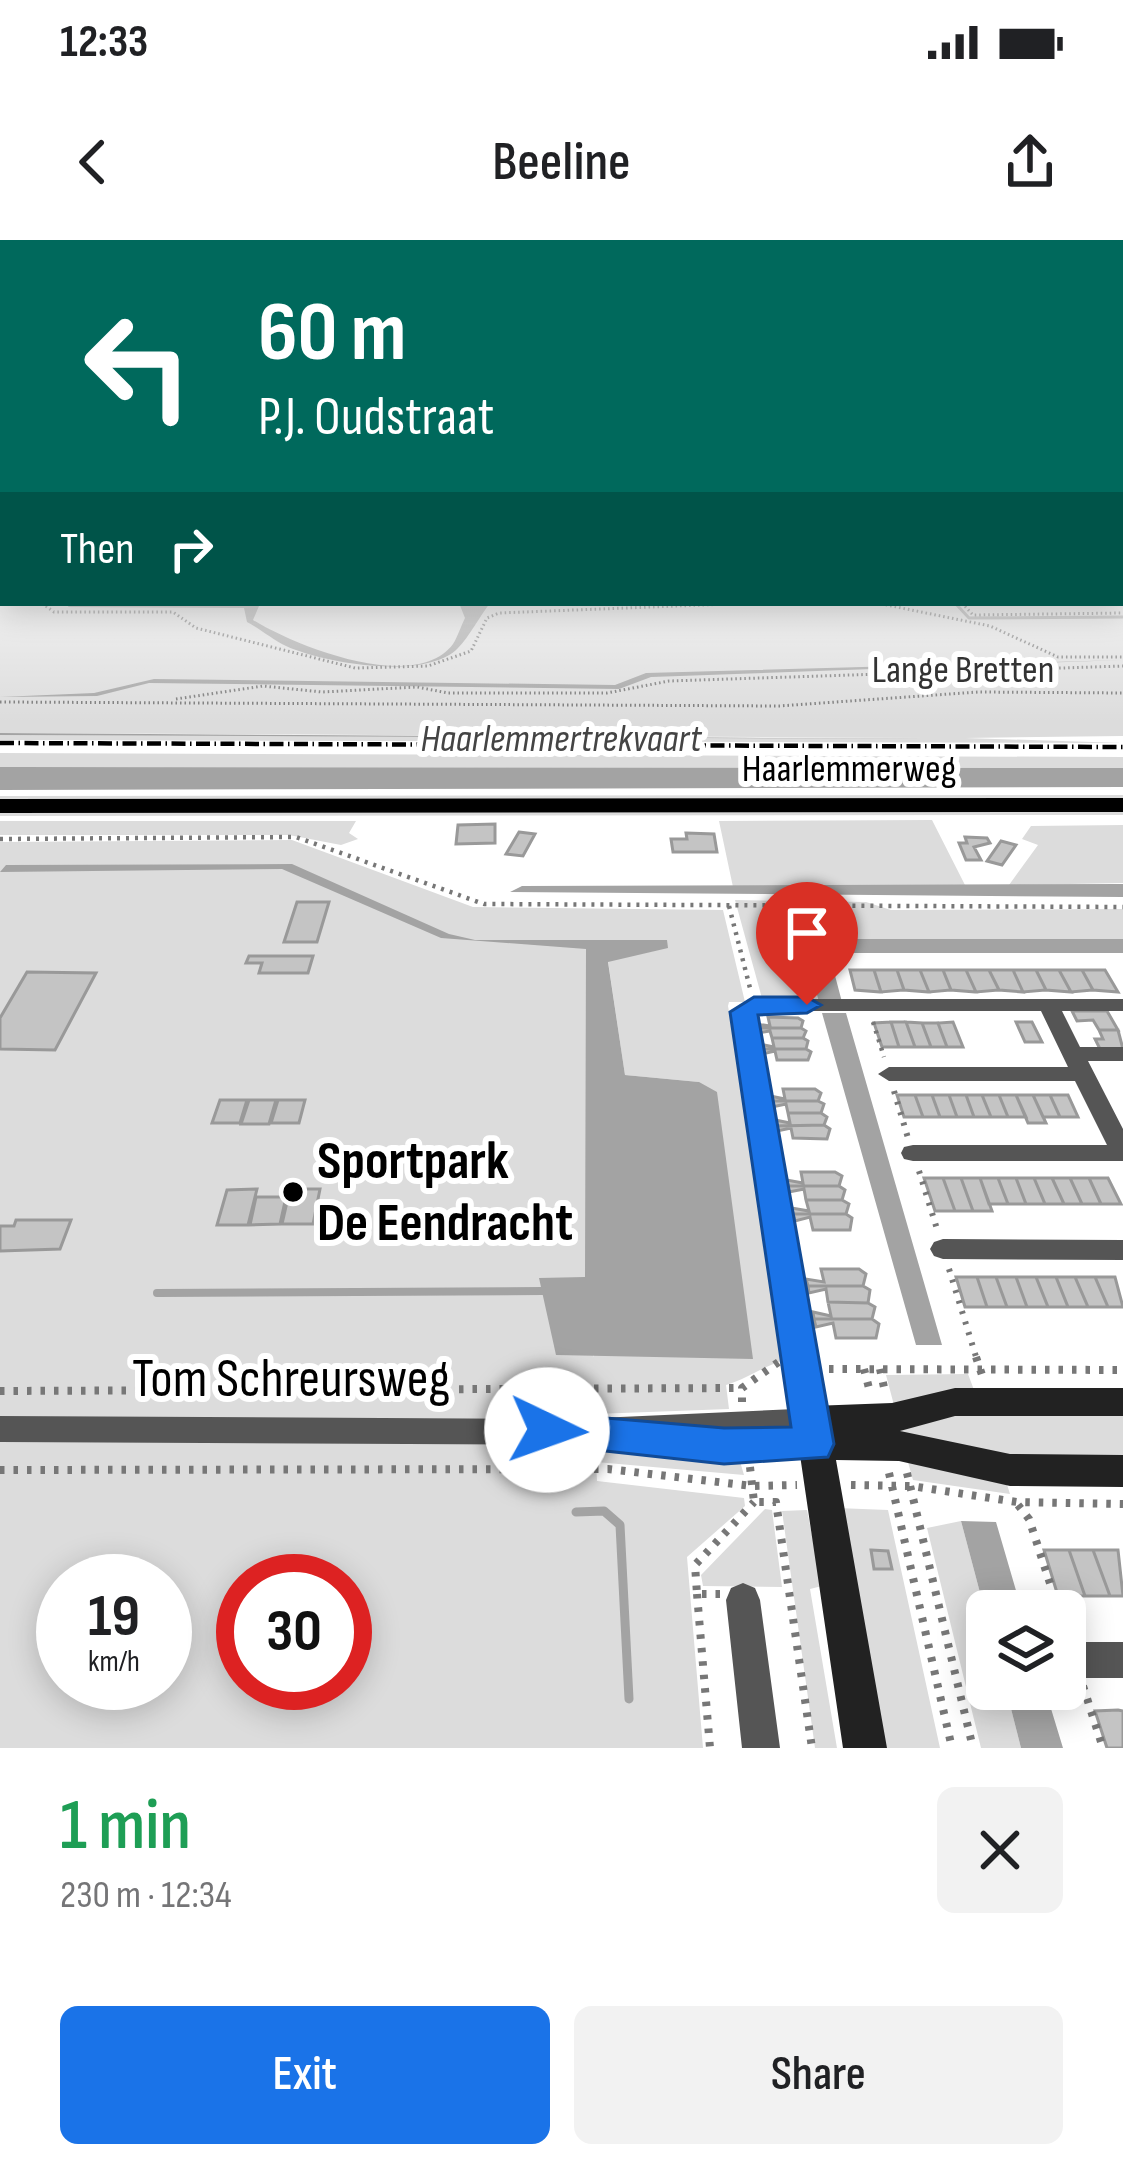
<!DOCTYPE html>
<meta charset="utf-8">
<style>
body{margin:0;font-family:"Sofia Sans Condensed",sans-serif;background:#f2f2f2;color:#202124;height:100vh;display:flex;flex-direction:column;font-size:45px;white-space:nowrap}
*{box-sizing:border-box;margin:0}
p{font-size:39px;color:#757577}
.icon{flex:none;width:66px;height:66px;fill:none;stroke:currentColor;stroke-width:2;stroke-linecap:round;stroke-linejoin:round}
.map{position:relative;height:1508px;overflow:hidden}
.panel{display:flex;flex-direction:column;background:#fff;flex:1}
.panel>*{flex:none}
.banner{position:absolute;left:0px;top:0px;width:1125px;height:366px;box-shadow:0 6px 30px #0003;background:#00695c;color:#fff;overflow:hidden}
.buttons{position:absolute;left:966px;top:1350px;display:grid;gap:24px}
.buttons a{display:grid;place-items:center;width:120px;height:120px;border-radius:18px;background:#fff;box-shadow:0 6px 30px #0003;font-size:60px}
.speed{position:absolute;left:36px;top:1314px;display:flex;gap:24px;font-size:60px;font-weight:700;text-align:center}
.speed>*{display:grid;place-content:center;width:156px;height:156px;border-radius:50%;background:#fff;box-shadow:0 6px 30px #0003;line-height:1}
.speed small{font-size:30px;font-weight:400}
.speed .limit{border:18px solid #d22;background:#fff;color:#111}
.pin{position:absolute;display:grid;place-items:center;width:102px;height:102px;color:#fff;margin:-123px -51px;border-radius:50% 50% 50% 0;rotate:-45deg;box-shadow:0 0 12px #0007}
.pin .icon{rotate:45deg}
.me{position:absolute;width:132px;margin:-66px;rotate:93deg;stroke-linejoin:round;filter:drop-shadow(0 0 9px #0008)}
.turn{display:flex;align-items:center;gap:42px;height:252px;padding:0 60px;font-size:54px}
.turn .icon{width:156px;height:156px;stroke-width:2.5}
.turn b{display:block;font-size:84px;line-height:102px}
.then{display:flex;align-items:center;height:114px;padding:0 60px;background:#0003;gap:24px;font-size:45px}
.round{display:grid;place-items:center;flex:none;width:126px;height:126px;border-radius:18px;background:#f2f2f2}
.headline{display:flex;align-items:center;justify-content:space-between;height:204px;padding:0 60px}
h1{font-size:72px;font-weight:600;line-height:90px;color:#1e9e55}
.cta{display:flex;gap:24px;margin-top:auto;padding:24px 60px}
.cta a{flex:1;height:138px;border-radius:18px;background:#1a73e8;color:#fff;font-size:48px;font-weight:600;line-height:138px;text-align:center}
.cta a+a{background:#f2f2f2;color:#202124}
.status{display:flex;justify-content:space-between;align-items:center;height:84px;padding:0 60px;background:#fff;direction:ltr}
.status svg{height:33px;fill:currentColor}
header{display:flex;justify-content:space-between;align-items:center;height:156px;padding:0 60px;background:#fff;font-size:54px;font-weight:600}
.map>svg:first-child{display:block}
.green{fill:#dcdcdc;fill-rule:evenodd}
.water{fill:#a3a3a3}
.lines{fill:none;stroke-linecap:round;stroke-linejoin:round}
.stream-far2{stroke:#a3a3a3;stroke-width:3}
.stream-far1{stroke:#a3a3a3;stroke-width:8}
.stream{stroke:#a3a3a3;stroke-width:9}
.building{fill:#c4c4c4;stroke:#999;stroke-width:3}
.primary-casing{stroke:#dbdbdb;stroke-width:6}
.path-far3{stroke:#777;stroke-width:3;stroke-dasharray:1.5 3;stroke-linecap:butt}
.path-far2{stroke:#777;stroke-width:4.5;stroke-dasharray:3 6;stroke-linecap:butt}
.path-far1{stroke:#777;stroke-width:6;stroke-dasharray:3 8;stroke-linecap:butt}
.path{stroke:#777;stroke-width:8;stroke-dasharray:4.5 9;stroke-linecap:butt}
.street{fill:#555;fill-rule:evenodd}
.secondary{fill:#222;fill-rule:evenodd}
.primary{fill:#000;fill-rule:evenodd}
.rail{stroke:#000;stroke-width:4.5;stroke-dasharray:14 4.5 1.5 4.5;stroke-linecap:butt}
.route{fill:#1a73e8;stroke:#114b97;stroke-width:3}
.poi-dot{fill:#000;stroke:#fff;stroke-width:4.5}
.labels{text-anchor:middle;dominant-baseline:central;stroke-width:12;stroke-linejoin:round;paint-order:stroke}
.far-park-label{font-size:39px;fill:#333;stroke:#fff}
.far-water-label{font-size:39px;font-style:italic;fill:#444;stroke:#fff}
.far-street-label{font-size:39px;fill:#000;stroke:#fff}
.near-poi-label{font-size:54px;font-weight:bold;fill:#000;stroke:#fff;text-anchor:start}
.near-street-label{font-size:54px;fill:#000;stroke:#fff}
</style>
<div class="status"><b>12:33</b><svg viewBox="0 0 49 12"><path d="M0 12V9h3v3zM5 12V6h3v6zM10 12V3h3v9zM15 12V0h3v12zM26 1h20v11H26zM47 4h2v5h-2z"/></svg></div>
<header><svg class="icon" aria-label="back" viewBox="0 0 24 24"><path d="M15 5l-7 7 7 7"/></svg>Beeline<svg class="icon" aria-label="share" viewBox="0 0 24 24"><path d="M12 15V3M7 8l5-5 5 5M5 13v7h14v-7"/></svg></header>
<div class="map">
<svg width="1123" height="1508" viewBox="0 0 1123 1508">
<rect width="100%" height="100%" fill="#fff"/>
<path class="green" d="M0 271 3 363H1122L1123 271V496L965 498 1123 503 0 500V495L933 498 0 493Z
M0 513 1123 517V528L0 527Z
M932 580 965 645 733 647 719 581Z
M0 581H356L349 593 358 599 341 605 289 595H0Z
M1123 585V643L1009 645 1038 605 1022 599 1031 586Z
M292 600 473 667 723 670 745 762H729L728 766 791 1119C766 1123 751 1138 726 1145L729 1169 595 1174 597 1206 739 1218 744 1235 596 1222 597 1241 744 1258 745 1266 687 1317 703 1508H0V602ZM586 709 653 711 608 721 625 835 699 842 593 1117ZM63 1341H165V1443H63ZM243 1341H345V1443H243Z
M735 660 866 662 891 670 1123 669V699H802L819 762H763Z
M968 1134 974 1150 895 1169 886 1135Z
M952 1171H1123V1215H995L903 1197 900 1186Z
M906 1215 1004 1235 1010 1254 913 1240Z
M837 1268 888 1270 940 1508H886Z
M765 1269 772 1270 782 1347 703 1346 701 1335Z
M807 1270 822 1346 810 1349 837 1508H815L782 1271Z
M961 1281 987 1379V1449H1006L1021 1508H981L927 1288Z"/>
<path class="water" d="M70 363 259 366 253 380C293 405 415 455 453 404 457 398 461 386 465 378L459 363H490C480 376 469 397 458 408 427 441 323 423 286 406 273 400 260 389 247 382L244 368 68 367Z
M1123 420 651 437 619 449 149 443 97 456 0 457 94 453 154 439 615 445 646 433Z
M0 493 934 499 0 495Z
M0 527 1123 528V547L0 550Z
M292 624 449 694 475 700H667L668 708 608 722 625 835 699 842 717 852 753 1119 556 1115 539 1038 585 1037 586 709 441 698 282 629 0 632 6 625Z
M1123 644V657L510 652 522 646Z
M801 699H1123V713H829L842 762H819Z
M822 773H846L942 1105H916Z
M961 1281 996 1282 1022 1371H987V1379Z
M1006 1449H1045L1063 1508H1021Z"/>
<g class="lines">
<path class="stream-far2" d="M955 363 969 378 1123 377
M255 366 261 363"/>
<path class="stream-far1" d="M157 1053 543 1051"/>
<path class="stream" d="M576 1272 604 1271 620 1285 629 1459"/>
</g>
<path class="building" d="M495 584V603L456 604 458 585Z
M519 592 535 594 523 616 506 614Z
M686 593 714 594 717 612H673L671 599H687Z
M965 597 987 598 990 603 974 607 981 620H966L959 603H967Z
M1001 601 1016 605 1002 625 987 621Z
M297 662H329L317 702H284Z
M249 716H313L308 733H259L262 723H246Z
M850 730H874L881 752 855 750Z
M874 730H897L904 750 881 752Z
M897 730H920L929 752 904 750Z
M920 730H943L951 750 929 752Z
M943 730H966L976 752 951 750Z
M966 730H989L999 750 976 752Z
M989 730H1013L1023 752 999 750Z
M1013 730H1036L1046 750 1023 752Z
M1036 730H1059L1071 752 1046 750Z
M1059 730H1082L1093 750 1071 752Z
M1082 730H1105L1118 752 1093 750Z
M27 732 96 733 55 810 0 809V778Z
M1072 771H1107L1118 790H1099L1093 780 1077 781Z
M768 777 798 778 803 781 801 788H757L756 784 770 786Z
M891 782 899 807H882L874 783Z
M891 782H906L915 807H899Z
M906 782 922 783 931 807H915Z
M953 782 963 807H947L938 783Z
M1016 782H1032L1042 802H1025Z
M922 783H938L947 807H931Z
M757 788H801L806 791 803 798H772L770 791 757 793Z
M1099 790H1118L1123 809H1100L1095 799H1103Z
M772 798H803L808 801 806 809H761L760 804 774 807Z
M761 809H806L811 812 808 820H777L775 811 762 814Z
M783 849H815L821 853 818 861H771L770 856 785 859Z
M897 855H915L923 877H904Z
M915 855H932L940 877H923Z
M932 855H949L957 877H940Z
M949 855H966L974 877H957Z
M966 855H982L991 877H974Z
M982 855H999L1008 877H991Z
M999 855H1016L1026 877H1008Z
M1016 855H1033L1046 883H1028Z
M1033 855H1050L1060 877H1043Z
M1050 855H1068L1078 877H1060Z
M220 860H247L240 883H212Z
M249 860H276L269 884H241Z
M278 860H305L299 883H271Z
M771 861H818L824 864 821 873H788L786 864 772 867Z
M788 873H821L827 877 824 885 776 886 775 880 790 883Z
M824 885 830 889 827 899 793 898 791 888 777 891 776 886Z
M801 932H835L842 936 839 946H788L787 940 803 943Z
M924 938H943L955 971H935Z
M943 938H961L973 971H955Z
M961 938H980L992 971H973Z
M980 938H998L1008 964H989Z
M998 938H1016L1026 964H1008Z
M1016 938H1034L1045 964H1026Z
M1034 938H1052L1064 964H1045Z
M1052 938H1070L1082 964H1064Z
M1070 938H1089L1101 964H1082Z
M1089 938H1108L1121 964H1101Z
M788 946H839L845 950 842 960H806L804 949 789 952Z
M257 949 248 985H217L227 950Z
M290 949H320L313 984H282Z
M256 957H286L280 984 250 985Z
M806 960H842L849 964 846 974H793L792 968 809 971Z
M793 974H846L852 978 850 990H813L810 977 795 981Z
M16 980H71L60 1009 0 1011V986H14Z
M821 1029H859L866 1034 863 1046H808L806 1039 824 1042Z
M956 1037H977L987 1067H965Z
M977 1037H996L1007 1067H987Z
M996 1037H1016L1027 1067H1007Z
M1016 1037H1036L1048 1067H1027Z
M1036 1037H1056L1068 1067H1048Z
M1056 1037H1075L1088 1067H1068Z
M1075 1037H1095L1108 1067H1088Z
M1095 1037H1115L1123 1067H1108Z
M808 1046H863L870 1050 868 1063 828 1062 826 1049 809 1053Z
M828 1062 868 1063 875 1067 872 1079H814L813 1072 831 1076Z
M814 1079H872L879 1084 876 1098H836L833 1083 816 1087Z
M871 1310 888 1311 892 1329H874Z
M1044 1310H1069L1085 1356H1058Z
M1069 1310H1093L1110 1356H1085Z
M1093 1310H1118L1123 1356H1110Z
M1118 1470 1123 1471V1508H1107L1095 1471Z"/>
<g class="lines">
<defs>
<path id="primary" d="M1123 558V572L0 573V559Z"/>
</defs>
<use href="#primary" class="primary-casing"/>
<path class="path-far3" d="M6 363 43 364 54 372H173L196 388 355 428 428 426 471 411 487 378 499 373 753 363
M877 363 990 386 1058 417H1123
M962 363 973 375 1123 373
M176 459 263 446 322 452 417 447 448 453H607L669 441 1123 426
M0 462 779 466 978 452 1123 453"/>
<path class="path-far2" d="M0 599 296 597 484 664 1123 667
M729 666 750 748
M873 782 884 817"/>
<path class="path-far1" d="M894 851 908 898
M919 931 937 989
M949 1029 977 1120"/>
<path class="path" d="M976 1117 983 1138
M829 1129 1123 1130
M864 1129 870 1152
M880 1129 885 1152
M0 1151 742 1148
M742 1162V1148L780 1121
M750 1227 754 1262H776L812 1508
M0 1230 608 1229 752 1246 797 1245
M889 1233 952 1508
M907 1233 973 1508
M851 1245 911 1246 1017 1262 1123 1264
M1018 1265 1029 1279 1059 1371
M697 1354 710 1508
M720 1354H697L695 1325 754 1262
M1083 1446 1103 1508"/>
<path class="street" d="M754 759H1123V771H1062L1080 807H1123V821H1088L1123 889V921H913L904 919 901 913 904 907 913 905H1107L1075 841H889L878 834 889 827H1068L1041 771H759L755 774 827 1181 818 1192 825 1194 830 1204 825 1214 814 1217 724 1220 635 1209 622 1202 592 1205 0 1202V1176L576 1179 795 1169 733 772Z
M943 999 1123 1000V1020L943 1019 934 1016 930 1009 934 1002Z
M743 1343 755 1348 760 1360 780 1508H742L726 1360 731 1348Z
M1075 1402H1123V1438H1075L1065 1434V1406Z"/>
<path class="secondary" d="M955 1148H1123V1176H955L900 1191 1010 1214 1123 1215V1247L1010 1246 899 1221 836 1220 887 1508H843L795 1181 800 1170 812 1166 892 1163Z"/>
<use href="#primary" class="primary"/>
<path class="rail" d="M0 503 1123 507"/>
</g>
<linearGradient id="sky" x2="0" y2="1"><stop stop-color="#8cadcc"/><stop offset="0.56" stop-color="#fff"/><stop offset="1" stop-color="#fff" stop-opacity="0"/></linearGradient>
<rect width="1123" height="483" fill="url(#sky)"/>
<path class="route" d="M754 757H807L821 765 807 773 758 775 834 1204 828 1217 724 1224 533 1203 527 1190 533 1178 547 1173 724 1188 791 1187 730 772Z"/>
<circle class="poi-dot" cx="293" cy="952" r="12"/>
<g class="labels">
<g class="far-park-label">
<text x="963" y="430">Lange Bretten</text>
</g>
<g class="far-water-label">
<text x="561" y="499">Haarlemmertrekvaart</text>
</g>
<g class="far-street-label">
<text x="849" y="529">Haarlemmerweg</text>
</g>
<g class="near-poi-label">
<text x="317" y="921">Sportpark<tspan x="317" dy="62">De Eendracht</tspan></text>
</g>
<g class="near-street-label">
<text x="291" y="1139">Tom Schreursweg</text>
</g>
</g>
</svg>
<div class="buttons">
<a><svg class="icon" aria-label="layers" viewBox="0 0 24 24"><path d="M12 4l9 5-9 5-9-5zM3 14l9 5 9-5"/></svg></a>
</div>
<div class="speed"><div>19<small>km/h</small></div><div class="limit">30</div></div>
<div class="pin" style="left:807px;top:765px;background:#d93025"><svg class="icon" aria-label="arrive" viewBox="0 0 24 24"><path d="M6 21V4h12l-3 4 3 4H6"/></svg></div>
<svg class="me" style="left:547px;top:1190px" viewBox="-20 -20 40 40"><circle r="19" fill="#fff"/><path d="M0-13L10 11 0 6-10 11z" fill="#1a73e8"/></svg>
<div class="banner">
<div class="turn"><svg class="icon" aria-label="left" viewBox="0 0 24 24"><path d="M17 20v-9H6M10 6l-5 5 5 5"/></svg><div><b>60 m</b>P.J. Oudstraat</div></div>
<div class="then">Then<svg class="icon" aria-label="right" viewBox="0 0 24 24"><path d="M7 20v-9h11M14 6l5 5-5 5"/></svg></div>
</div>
</div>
<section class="panel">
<div class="headline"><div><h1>1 min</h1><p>230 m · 12:34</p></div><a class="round"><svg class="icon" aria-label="close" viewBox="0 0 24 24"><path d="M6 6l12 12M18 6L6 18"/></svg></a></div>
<div class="cta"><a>Exit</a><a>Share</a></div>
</section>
